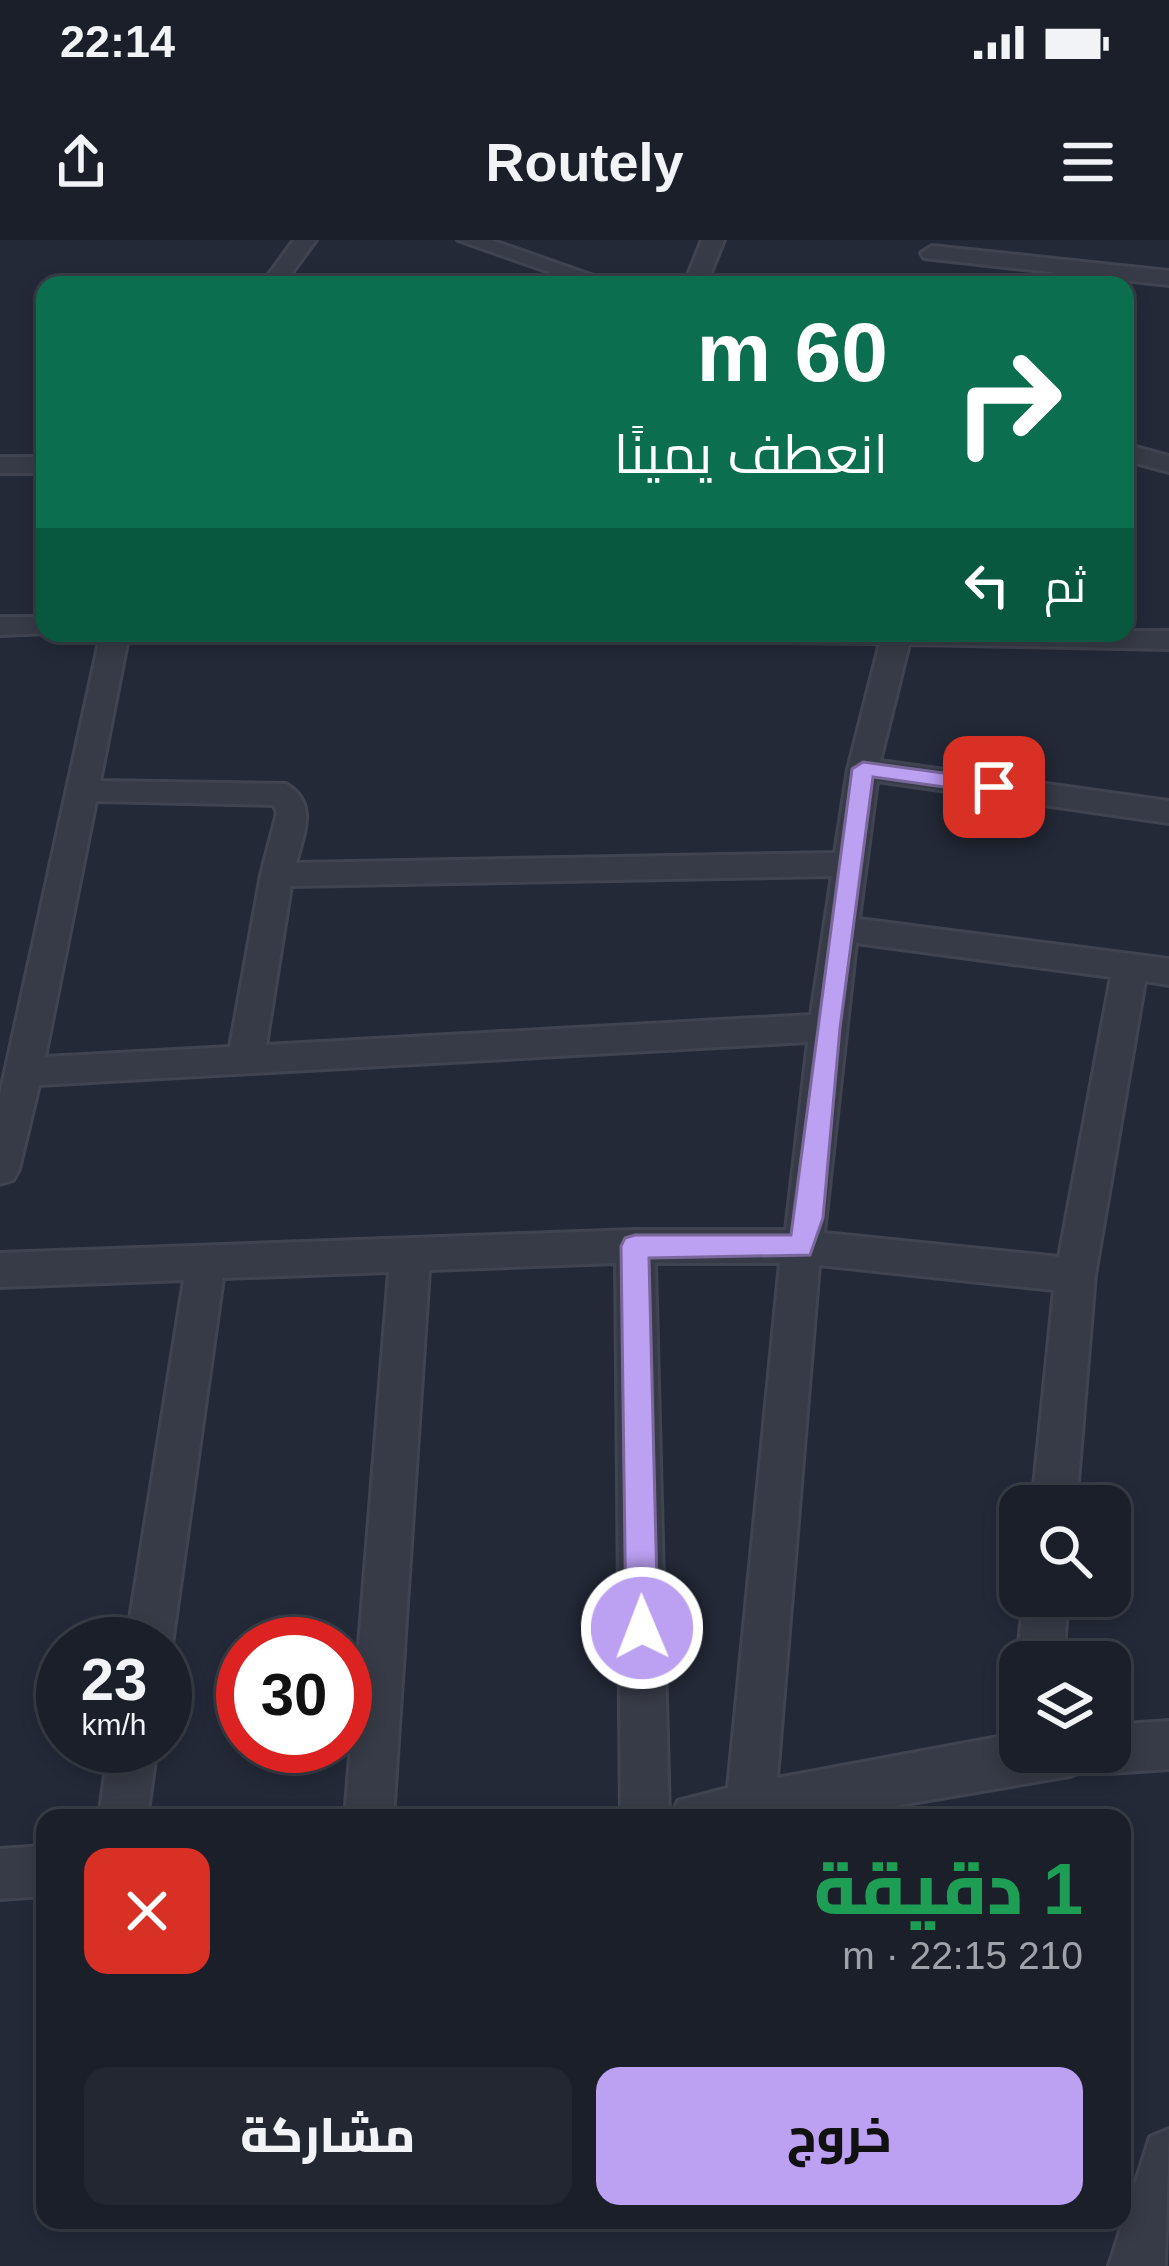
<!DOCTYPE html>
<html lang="ar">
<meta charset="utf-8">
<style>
body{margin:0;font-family:Helvetica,Cairo,sans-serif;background:#232731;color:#f1f3f6;direction:rtl;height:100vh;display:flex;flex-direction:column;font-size:45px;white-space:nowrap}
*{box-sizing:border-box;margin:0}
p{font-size:39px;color:#9fa2a8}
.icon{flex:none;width:66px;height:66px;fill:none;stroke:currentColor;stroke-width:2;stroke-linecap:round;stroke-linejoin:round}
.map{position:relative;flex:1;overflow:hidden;direction:ltr}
.drawer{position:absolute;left:36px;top:1569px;width:1095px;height:420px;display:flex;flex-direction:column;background:#1a1f29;border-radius:24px;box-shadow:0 6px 18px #0003,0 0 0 3px #383d46;direction:rtl}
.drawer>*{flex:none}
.top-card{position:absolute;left:36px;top:36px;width:1098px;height:366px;border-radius:24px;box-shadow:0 6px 18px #0003,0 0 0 3px #383d46;direction:rtl;background:#0b6e4f;color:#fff;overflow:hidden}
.tools{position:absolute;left:999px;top:1245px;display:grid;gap:24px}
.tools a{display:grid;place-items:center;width:132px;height:132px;border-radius:24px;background:#1a1f29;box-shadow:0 6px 18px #0003,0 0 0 3px #383d46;font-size:60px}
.speed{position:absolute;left:36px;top:1377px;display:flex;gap:24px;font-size:60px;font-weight:700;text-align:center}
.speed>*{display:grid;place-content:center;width:156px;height:156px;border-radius:50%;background:#1a1f29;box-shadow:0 6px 18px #0003,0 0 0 3px #383d46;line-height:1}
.speed small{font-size:30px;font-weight:400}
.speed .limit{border:18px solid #d22;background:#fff;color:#111}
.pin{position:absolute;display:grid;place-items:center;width:102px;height:102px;color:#fff;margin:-51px;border-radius:24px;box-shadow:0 6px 18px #0006}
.me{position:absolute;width:132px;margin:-66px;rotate:359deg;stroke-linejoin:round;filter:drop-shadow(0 0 9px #0008)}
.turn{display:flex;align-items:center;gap:42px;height:252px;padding:0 48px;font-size:54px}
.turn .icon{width:156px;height:156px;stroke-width:2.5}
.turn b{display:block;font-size:84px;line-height:102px}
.then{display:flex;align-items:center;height:114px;padding:0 48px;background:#0003;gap:24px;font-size:45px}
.round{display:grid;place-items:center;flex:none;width:126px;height:126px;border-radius:24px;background:#232731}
.overview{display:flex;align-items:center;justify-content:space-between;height:204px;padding:0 48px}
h1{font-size:72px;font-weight:800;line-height:90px;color:#1e9e55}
.cta{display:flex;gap:24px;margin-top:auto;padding:24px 48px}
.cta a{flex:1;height:138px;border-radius:24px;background:#bca0f2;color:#111;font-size:48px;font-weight:800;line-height:138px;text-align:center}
.cta a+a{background:#232731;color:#f1f3f6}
.status{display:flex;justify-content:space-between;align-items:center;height:84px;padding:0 60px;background:#1a1f29;direction:ltr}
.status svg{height:33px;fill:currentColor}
header{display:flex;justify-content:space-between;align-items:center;height:156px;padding:0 48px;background:#1a1f29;font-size:54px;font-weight:800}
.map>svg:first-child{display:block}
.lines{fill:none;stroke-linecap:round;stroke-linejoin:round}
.street-casing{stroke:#404451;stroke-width:6}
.street{fill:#373b47;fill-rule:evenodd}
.route{fill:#bca0f2;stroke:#7a689d;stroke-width:3}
</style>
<div class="status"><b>22:14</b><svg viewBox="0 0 49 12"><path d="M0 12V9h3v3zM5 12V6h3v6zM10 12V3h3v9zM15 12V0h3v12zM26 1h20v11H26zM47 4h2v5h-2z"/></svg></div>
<header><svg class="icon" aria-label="menu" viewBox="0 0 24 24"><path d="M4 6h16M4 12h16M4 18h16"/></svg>Routely<svg class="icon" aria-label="share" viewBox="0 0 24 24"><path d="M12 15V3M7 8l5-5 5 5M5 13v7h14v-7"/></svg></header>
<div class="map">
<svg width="1169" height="2026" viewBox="0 0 1169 2026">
<rect width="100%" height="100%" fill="#232937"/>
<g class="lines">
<defs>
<path id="street" d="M294 0H316L283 45H261Z
M458 0H491L619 45H586Z
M702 0H724L706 45H684Z
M932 6 1169 31V45L924 18 921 13Z
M1125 204 1169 216V232L1125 220Z
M0 217H45V233H0Z
M0 377H45V393H51L0 395Z
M1169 391V409L909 404 880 521 1169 561V583L877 541 859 679 1169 719V745L1145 741 1095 1035 1076 1266H1032L1054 1050 819 1025 777 1538 1020 1493V1512H1110V1485L1169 1481V1529L1110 1533 1093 1526 1091 1520 1087 1529 1070 1536 824 1578H671L678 1561 728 1548 780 1023H655L669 1578H621L616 1023 429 1030 393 1578H345L389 1032 223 1038 172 1404 165 1420V1404H126L184 1040 0 1047V1013L635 990H786L808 802 39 845 19 929 13 940 0 944V855L101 393H129L100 541 286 544C318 563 304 592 296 623L835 613 848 529 880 403 788 402 774 393ZM96 561 274 565 277 573 261 635 230 807 45 817ZM832 636 811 775 266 805 291 646ZM856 703 1111 737 1059 1017 824 993Z
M1024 1356H1068L1063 1422H1020V1429L1017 1422Z
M109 1506H157L147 1578H99Z
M45 1606V1656L0 1659V1609Z
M1169 1889 1165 2026H1109L1150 1897Z"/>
</defs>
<use href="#street" class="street-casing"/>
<use href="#street" class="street"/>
</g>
<path class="route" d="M863 522 994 540 1005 547 994 554 873 537 840 788 823 978 810 1015 649 1018 658 1388 653 1399 642 1403 630 1399 626 1388 621 1006 625 998 635 995H791L852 529Z"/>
</svg>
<div class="tools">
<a><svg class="icon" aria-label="search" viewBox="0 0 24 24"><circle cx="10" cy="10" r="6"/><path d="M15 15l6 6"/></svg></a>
<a><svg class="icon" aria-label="layers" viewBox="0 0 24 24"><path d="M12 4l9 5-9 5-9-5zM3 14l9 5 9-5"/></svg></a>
</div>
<div class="speed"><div>23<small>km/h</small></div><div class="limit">30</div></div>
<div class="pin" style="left:994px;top:547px;background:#d93025"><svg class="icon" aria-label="arrive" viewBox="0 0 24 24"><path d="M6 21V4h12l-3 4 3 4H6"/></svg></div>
<svg class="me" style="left:642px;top:1388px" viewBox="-20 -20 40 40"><circle r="17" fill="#bca0f2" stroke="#fff" stroke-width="3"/><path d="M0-11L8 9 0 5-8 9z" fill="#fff"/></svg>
<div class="top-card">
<div class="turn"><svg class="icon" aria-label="right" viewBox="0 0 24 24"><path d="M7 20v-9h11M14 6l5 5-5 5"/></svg><div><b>60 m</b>انعطف يمينًا</div></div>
<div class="then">ثم<svg class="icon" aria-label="left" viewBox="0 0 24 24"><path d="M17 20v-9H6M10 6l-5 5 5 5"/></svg></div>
</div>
<section class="drawer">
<div class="overview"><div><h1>1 دقيقة</h1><p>210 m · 22:15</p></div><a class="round" style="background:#d93025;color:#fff"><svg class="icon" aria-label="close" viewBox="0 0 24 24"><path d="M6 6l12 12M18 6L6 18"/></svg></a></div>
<div class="cta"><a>خروج</a><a>مشاركة</a></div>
</section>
</div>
